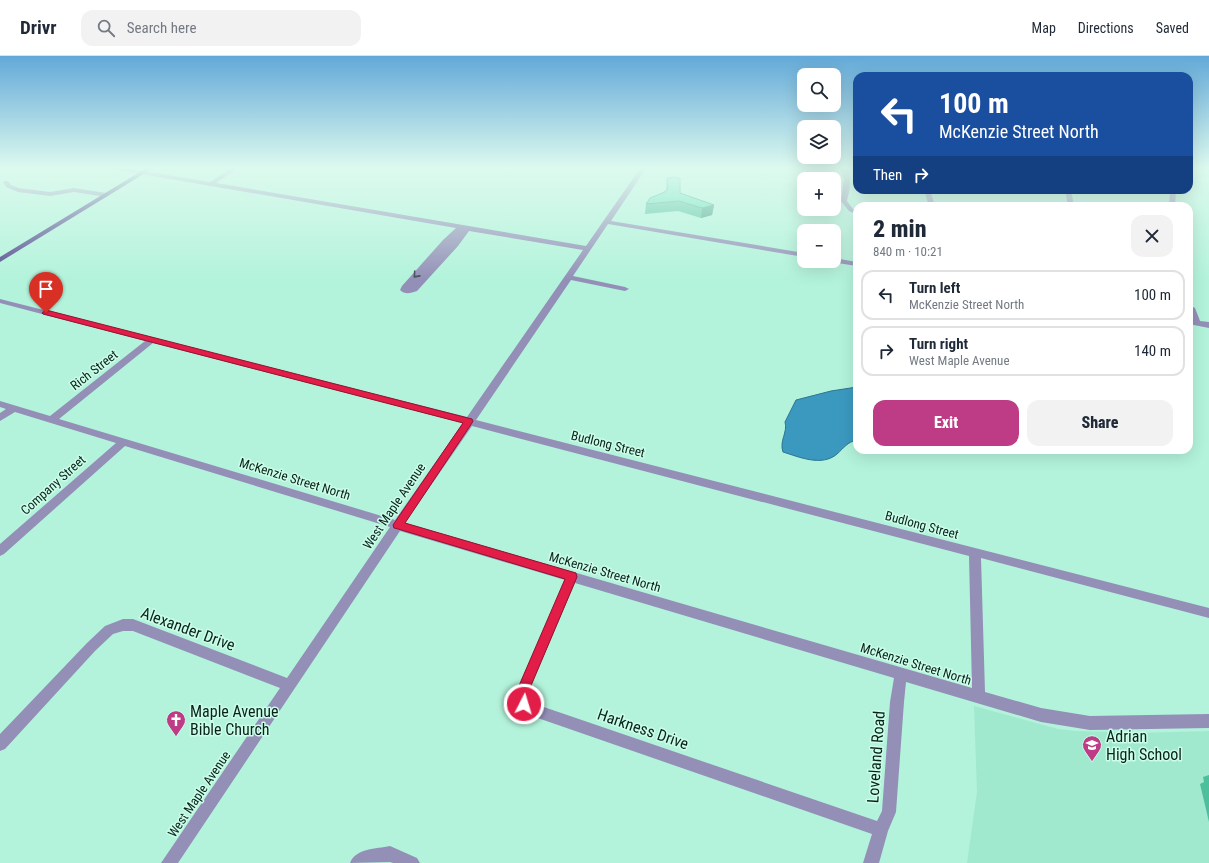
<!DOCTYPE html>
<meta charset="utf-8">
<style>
body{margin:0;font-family:"Roboto Condensed",sans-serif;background:#f2f2f3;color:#1f2937;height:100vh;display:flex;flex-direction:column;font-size:15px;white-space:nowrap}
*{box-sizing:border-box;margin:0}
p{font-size:13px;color:#747a83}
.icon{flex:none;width:22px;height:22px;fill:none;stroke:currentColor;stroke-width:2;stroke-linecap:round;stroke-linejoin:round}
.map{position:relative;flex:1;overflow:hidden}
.sheet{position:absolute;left:853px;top:146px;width:340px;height:252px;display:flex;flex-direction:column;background:#fff;border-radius:12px;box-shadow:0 4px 16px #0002}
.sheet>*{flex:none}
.top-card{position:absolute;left:853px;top:16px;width:340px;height:122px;border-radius:12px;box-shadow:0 4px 16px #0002;background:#1a4fa0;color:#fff;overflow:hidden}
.controls{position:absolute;left:797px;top:12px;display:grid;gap:8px}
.controls a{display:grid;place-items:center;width:44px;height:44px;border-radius:8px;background:#fff;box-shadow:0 4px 16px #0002;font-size:20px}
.pin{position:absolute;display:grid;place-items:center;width:34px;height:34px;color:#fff;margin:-41px -17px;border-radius:50% 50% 50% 0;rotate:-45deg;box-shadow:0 0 4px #0007}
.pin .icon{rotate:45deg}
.me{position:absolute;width:44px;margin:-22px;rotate:5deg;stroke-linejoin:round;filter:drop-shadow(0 0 3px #0008)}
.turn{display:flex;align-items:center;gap:14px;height:84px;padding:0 20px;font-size:18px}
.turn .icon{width:52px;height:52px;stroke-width:2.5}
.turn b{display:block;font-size:28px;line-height:34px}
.then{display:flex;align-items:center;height:38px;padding:0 20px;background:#0003;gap:8px;font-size:15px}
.round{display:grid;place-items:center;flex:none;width:42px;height:42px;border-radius:12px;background:#f2f2f3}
.summary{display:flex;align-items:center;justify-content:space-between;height:68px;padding:0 20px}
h1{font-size:24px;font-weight:800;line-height:30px}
.action{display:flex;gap:8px;margin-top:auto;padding:8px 20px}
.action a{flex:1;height:46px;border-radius:12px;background:#bd3c85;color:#fff;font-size:16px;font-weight:800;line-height:46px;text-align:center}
.action a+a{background:#f2f2f3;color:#1f2937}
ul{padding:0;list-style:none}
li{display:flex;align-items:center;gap:12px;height:50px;margin:0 8px 6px;padding:0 12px;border:2px solid #e0e1e3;border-radius:12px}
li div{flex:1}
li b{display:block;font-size:15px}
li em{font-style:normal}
header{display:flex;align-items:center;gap:24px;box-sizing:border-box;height:56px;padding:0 20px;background:#fff;border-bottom:1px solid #e0e1e3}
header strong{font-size:19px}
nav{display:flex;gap:22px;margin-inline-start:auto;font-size:14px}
.search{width:280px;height:36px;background:#f2f2f3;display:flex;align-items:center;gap:10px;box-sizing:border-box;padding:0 14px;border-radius:12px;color:#747a83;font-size:15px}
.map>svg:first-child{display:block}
.built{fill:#a0e9ce}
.water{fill:#3b99c0;stroke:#2c758e}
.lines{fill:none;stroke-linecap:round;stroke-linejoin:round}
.minor{fill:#938fb7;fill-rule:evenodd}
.major{fill:#54488d;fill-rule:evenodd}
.wall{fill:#4dbf9c}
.shaded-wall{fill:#3f9b7f}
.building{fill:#5adeb5;stroke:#3f9b7f}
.oneway{stroke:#404e59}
.route{fill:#e11d48;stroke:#92132f}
.labels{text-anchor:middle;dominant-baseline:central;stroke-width:3;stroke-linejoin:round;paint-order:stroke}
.street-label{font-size:13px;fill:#08221a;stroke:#cbfde9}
.near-street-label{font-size:16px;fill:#08221a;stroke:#cbfde9}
.near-poi-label{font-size:16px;fill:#08221a;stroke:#cbfde9;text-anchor:start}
</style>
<header>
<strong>Drivr</strong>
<div class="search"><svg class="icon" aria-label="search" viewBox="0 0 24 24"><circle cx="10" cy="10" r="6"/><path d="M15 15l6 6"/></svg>Search here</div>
<nav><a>Map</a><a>Directions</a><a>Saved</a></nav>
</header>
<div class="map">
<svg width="1209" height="807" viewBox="0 0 1209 807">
<rect width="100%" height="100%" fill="#b3f3db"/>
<path class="built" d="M974 650 1058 673 1076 675 1137 677 1209 675V807H967L977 736Z"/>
<path class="water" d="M857 331V384C847 386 844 392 837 398 822 411 799 401 783 396 779 385 788 376 785 366L796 344 831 335Z"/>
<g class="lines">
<path class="minor" d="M109 111H120L210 126 233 111H240L216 127 586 190 641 111H647L611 165 804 197V201L608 168 573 220 625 231 629 233 625 235 571 224 476 364 1209 552V562L981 502 985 636 1041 652 1090 660 1209 658V672L1090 674 1041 666 906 626 904 646 896 756 888 775 879 807H863L872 778 532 660C516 653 517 648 518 632L565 524 400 475 178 807H161L280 632 133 575H123L113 578 95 595 5 693 0 695V678L87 587 105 570 123 563H133L287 622 390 471 125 390 4 498 0 500V488L116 387 15 356 0 365V357L6 353 0 351V345L50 360 145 285 0 247V243L467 361 583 194 469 175 458 190 417 235C411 237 405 239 400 234L402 230 443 184 456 172 112 113ZM153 287 463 367 395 464 59 363ZM472 370 969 500 972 632 405 467ZM575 527 894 622 890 646 882 755 877 765 535 648 531 645 530 632Z
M840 111H846C852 122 850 133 847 145L853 153 857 154V159L849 155 841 145 844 123Z
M4 125H8L11 129 19 132 50 136 74 132 106 137 109 139 106 141 74 136 50 140 18 136 6 131 3 126Z
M924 134H930L935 150H929Z
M1065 134H1071L1074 150H1068Z
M1170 134H1176L1175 150H1169Z
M834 202 857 206V210L831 206 834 205Z
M1189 249 1195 252 1200 265 1209 266V272L1189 268V262L1191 263 1189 257Z
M390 790 417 802 420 807H393L390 806 350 807C356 792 376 793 390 790Z"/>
<path class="major" d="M148 111H155L0 206V201Z"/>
</g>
<path class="wall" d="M667 122 680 137 714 149 712 159 701 162 678 155 645 158 646 148 666 134Z
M1209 719V766L1200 728 1204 726 1203 721Z"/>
<path class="shaded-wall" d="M714 149 712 159 701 162 702 152Z"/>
<path class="building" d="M674 121 680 122V137L714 149 702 152 679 145 646 148 650 142 665 136 668 133 667 122Z"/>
<defs><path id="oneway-chevron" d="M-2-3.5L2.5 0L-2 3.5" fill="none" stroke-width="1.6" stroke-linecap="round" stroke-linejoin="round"/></defs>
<use class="oneway" href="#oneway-chevron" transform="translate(416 219) rotate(132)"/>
<linearGradient id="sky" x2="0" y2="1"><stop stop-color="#63a9d8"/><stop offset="0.5" stop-color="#ddfaef"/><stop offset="1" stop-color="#ddfaef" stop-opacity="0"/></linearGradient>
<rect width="1209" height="224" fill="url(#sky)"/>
<path class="route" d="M46 254 472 363 473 365 472 367 405 467 576 517 577 521 530 632V648L528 652 524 654 520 652 518 648V632L565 523 398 473 394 472 393 469 463 367 43 258 42 257Z"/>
<defs>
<symbol id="church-pin" viewBox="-11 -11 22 30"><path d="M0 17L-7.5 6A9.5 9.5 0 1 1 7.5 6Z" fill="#bd3c85" stroke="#cbfde9"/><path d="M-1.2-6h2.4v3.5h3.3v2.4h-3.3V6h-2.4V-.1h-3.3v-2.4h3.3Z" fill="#fff"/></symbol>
<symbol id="school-pin" viewBox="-11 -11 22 30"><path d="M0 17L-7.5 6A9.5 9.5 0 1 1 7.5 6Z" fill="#bd3c85" stroke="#cbfde9"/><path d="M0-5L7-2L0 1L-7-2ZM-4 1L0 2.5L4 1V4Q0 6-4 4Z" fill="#fff"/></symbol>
</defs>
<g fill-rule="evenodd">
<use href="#church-pin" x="165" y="653" width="22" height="30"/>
<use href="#school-pin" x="1081" y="678" width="22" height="30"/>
</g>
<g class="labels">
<g class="street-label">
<text transform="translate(94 314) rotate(-38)">Rich Street</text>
<text transform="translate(608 388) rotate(14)">Budlong Street</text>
<text transform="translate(295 423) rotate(17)">McKenzie Street North</text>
<text transform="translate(53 429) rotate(-42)">Company Street</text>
<text transform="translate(394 450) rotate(-56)">West Maple Avenue</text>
<text transform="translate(922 469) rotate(15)">Budlong Street</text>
<text transform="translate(605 516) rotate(16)">McKenzie Street North</text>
<text transform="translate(916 608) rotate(17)">McKenzie Street North</text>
<text transform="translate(199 738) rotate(-56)">West Maple Avenue</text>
</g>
<g class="near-street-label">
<text transform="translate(188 573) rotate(20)">Alexander Drive</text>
<text transform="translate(643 673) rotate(19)">Harkness Drive</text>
<text transform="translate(876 701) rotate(-86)">Loveland Road</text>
</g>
<g class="near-poi-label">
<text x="190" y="655">Maple Avenue<tspan x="190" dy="18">Bible Church</tspan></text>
<text x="1106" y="680">Adrian<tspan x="1106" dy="18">High School</tspan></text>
</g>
</g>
</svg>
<div class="controls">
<a><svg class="icon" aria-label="search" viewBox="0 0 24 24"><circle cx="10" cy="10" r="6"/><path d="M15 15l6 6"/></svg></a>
<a><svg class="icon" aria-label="layers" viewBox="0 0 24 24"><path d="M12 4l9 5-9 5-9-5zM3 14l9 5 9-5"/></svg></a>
<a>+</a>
<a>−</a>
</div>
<div class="pin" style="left:46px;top:257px;background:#d93025"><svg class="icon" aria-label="arrive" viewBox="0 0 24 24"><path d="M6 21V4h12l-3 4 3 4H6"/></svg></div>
<svg class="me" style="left:524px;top:648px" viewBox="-20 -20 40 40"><circle r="17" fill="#e11d48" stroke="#fff" stroke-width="3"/><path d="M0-11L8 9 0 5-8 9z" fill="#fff"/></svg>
<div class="top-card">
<div class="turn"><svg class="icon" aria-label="left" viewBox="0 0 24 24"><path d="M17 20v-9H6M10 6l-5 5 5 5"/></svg><div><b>100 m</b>McKenzie Street North</div></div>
<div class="then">Then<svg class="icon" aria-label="right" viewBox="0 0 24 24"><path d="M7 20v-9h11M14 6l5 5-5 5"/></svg></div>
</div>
<section class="sheet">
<div class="summary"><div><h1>2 min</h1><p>840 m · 10:21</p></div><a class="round"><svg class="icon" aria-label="close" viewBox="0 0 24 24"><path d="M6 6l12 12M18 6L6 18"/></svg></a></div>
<ul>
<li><svg class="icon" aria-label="left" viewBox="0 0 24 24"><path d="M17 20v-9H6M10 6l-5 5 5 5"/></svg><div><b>Turn left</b><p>McKenzie Street North</p></div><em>100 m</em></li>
<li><svg class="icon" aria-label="right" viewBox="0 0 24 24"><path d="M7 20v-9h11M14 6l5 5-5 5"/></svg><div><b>Turn right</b><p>West Maple Avenue</p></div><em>140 m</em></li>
</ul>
<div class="action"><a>Exit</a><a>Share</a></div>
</section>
</div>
